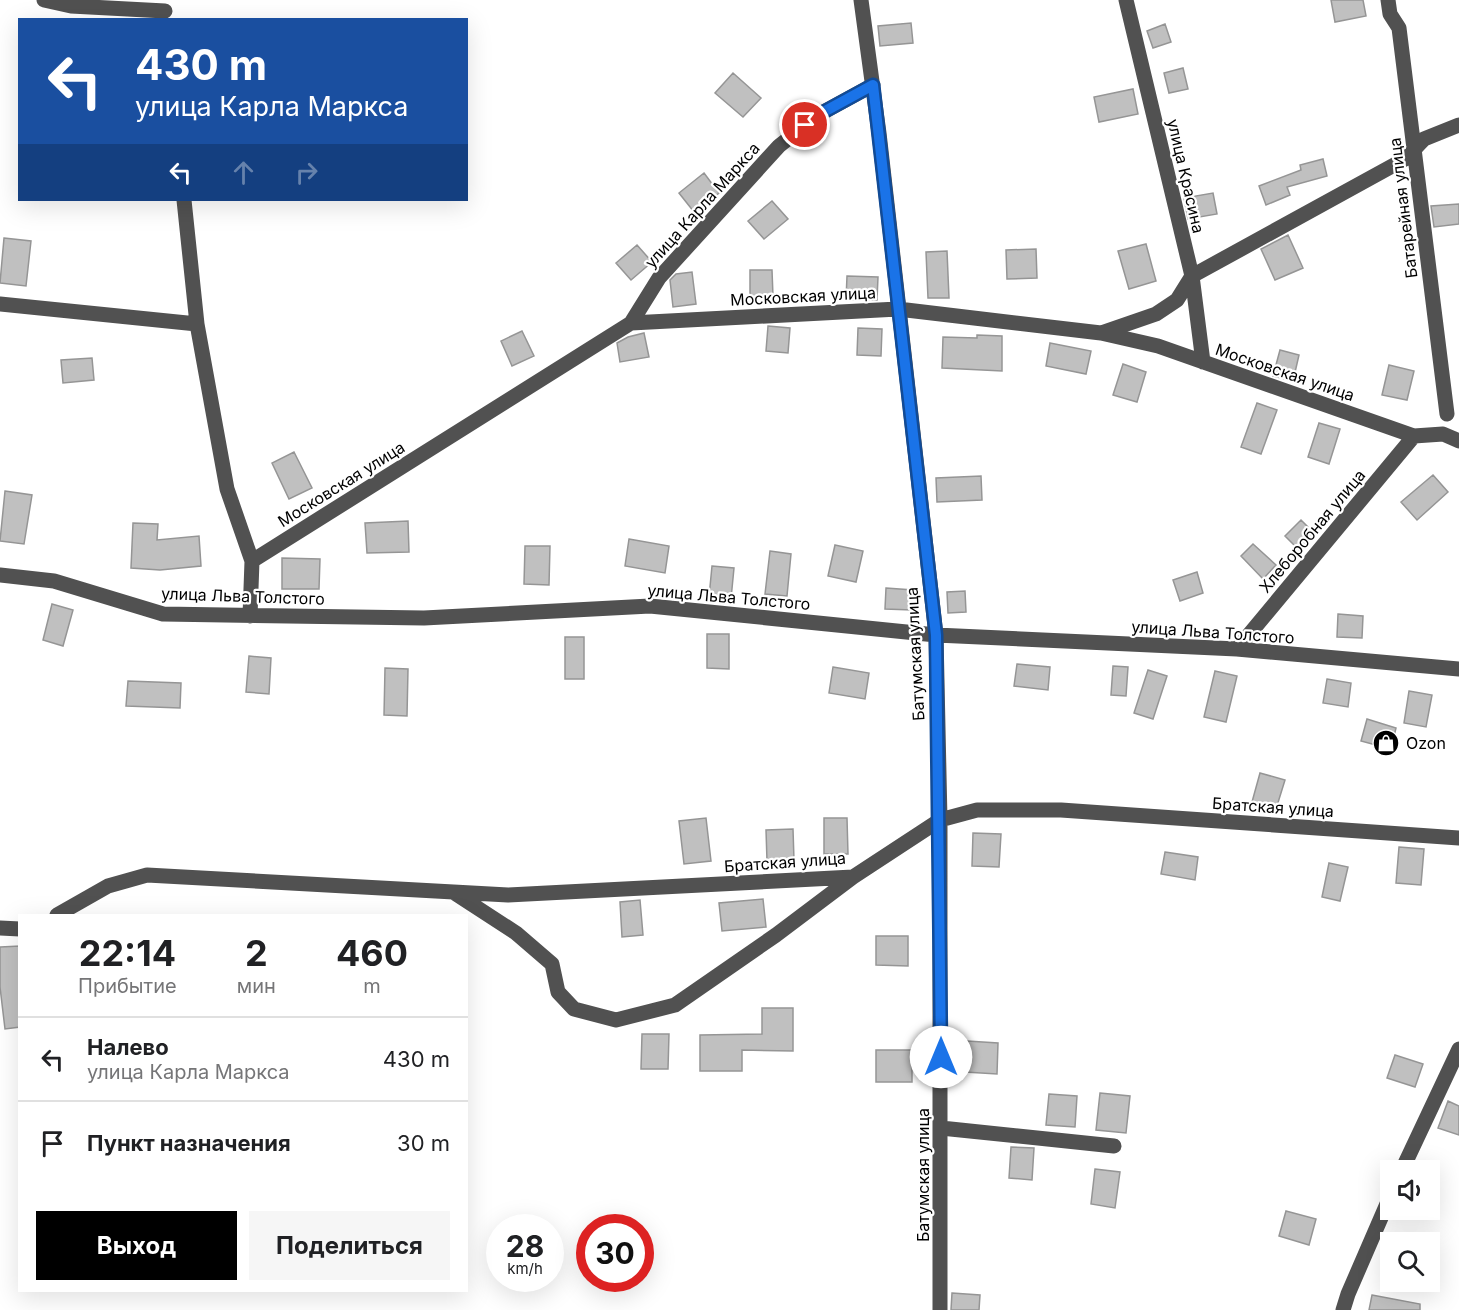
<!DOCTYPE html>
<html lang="ru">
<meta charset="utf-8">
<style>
body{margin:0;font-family:Inter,sans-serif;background:#f6f6f6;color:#202124;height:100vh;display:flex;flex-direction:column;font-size:22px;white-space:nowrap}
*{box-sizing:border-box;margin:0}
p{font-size:20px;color:#757577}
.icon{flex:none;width:33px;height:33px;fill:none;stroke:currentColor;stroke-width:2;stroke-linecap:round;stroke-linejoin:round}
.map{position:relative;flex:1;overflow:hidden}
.side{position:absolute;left:18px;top:914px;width:450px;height:378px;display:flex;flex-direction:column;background:#fff;border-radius:0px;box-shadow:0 6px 24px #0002}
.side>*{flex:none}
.hud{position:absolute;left:18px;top:18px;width:450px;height:183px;border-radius:0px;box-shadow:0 6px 24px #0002;background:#1a4fa0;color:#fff;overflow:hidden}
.controls{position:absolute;left:1380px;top:1160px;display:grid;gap:12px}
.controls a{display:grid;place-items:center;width:60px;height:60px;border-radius:0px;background:#fff;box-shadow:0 6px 24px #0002;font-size:30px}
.speed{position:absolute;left:486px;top:1214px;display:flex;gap:12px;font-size:30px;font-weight:700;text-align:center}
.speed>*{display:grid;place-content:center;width:78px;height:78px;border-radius:50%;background:#fff;box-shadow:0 6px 24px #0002;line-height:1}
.speed small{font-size:15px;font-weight:400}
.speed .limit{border:9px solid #d22;background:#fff;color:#111}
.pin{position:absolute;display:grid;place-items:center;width:51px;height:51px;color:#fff;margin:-26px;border:3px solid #fff;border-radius:50%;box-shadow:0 2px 6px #0007}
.me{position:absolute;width:66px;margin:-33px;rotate:0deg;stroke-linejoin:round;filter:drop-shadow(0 0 4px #0008)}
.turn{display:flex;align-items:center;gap:21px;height:126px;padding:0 18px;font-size:27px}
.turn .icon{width:78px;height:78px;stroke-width:2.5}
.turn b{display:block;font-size:42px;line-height:51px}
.lanes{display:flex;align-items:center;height:57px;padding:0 18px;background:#0003;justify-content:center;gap:30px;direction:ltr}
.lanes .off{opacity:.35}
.eta{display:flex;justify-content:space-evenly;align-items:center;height:102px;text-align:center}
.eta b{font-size:36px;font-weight:700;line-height:42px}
.cta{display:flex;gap:12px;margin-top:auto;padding:12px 18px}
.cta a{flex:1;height:69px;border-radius:0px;background:#000;color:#fff;font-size:24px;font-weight:700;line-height:69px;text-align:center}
.cta a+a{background:#f6f6f6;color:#202124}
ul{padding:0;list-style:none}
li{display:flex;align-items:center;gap:18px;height:84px;padding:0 18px;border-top:2px solid #e0e0e0}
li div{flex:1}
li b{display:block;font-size:22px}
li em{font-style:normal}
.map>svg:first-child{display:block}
.building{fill:#c0c0c0;stroke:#959595;stroke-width:1.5}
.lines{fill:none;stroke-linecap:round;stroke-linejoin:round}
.minor{stroke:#515151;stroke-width:15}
.route-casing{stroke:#114b97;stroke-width:15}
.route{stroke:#1a73e8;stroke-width:10}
.labels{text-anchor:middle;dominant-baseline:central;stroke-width:4.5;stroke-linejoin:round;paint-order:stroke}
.street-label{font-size:16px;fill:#000;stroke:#fff}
.poi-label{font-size:16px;fill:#000;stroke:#fff;text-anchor:start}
</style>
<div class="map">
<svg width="1459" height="1310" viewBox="0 0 1459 1310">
<rect width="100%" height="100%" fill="#fff"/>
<path class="building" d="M1331 0H1363L1366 16 1335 22Z
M911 23 913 43 880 46 878 26Z
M1165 24 1171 42 1153 48 1147 31Z
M1183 68 1188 89 1169 93 1164 73Z
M733 73 761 98 743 117 715 93Z
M1133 89 1138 114 1099 122 1094 97Z
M1323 159 1327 176 1287 187 1290 195 1266 205 1259 186 1301 170 1300 165Z
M704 173 719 193 694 212 679 193Z
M1213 193 1217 214 1188 219 1184 198Z
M772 201 788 219 764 239 748 221Z
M1459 204V224L1434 227 1431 206Z
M1288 235 1303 268 1275 280 1261 249Z
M4 238 31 241 26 286 0 283Z
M1146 244 1156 281 1129 289 1118 251Z
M637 245 652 262 631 280 616 263Z
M1036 249 1037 278 1007 279 1006 250Z
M947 251 949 298H928L926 252Z
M750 270H772L773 296H750Z
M692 272 696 304 673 307 670 280 676 274Z
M847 276 878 277 877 300H846Z
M768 326 790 328 788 353 766 351Z
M858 328 882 329 881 356 857 355Z
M522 331 534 356 512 366 501 341Z
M644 333 649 357 620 362 617 343 628 337Z
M977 335 1002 336V371L942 368 943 337 977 338Z
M1050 343 1091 351 1086 374 1046 366Z
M1280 350 1299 355 1293 381 1273 376Z
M92 358 94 380 63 383 61 360Z
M1123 364 1146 372 1137 402 1113 395Z
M1389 365 1414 371 1407 400 1382 395Z
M1257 403 1277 410 1261 454 1241 447Z
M1319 423 1340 429 1329 464 1308 457Z
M294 452 312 488 289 499 272 463Z
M1433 475 1448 492 1417 520 1401 502Z
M981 476 982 500 937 502 936 478Z
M5 491 32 495 24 544 0 541Z
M1301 520 1315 534 1299 550 1285 536Z
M408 521 409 552 367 553 365 523Z
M133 523 158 524 157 540 199 536 201 566 160 570 131 568Z
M629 539 669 546 665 573 625 566Z
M1253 544 1276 565 1263 579 1241 556Z
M835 545 863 551 856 582 828 576Z
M525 546H550L549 585 524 584Z
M770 551 791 554 787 596 765 594Z
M282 558 320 559 319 589H282Z
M712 566 734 568 731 599 709 597Z
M1197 572 1203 593 1180 601 1173 580Z
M886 588 913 590 912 610 885 609Z
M965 591 966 612 948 613 947 592Z
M52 604 73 610 63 646 43 640Z
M1338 614 1363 616 1362 638 1337 637Z
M707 634H729V669L707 668Z
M565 637H584V679H565Z
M249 656 271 658 269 694 246 692Z
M1017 664 1050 667 1048 690 1014 686Z
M1113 666 1128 667 1126 696 1111 695Z
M833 667 869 673 865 699 829 693Z
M385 668 408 669 407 716 384 715Z
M1148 670 1167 676 1153 719 1134 713Z
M1215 671 1237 676 1226 722 1204 717Z
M1327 679 1351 683 1348 707 1323 703Z
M128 681 181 683 180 708 126 706Z
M1409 691 1432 695 1426 727 1404 723Z
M1367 719 1396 728 1391 749 1361 741Z
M1260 773 1285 780 1276 809 1252 802Z
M706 818 711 861 684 864 679 821Z
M824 818H847L848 854H824Z
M793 829 794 860 767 861 766 830Z
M973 833 1001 834 999 867 972 866Z
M1399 847 1424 849 1421 885 1396 883Z
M1165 852 1198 857 1195 880 1161 874Z
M1329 863 1348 867 1340 901 1322 897Z
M763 899 766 927 722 931 719 903Z
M640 900 643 935 622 937 620 902Z
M876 936H908V966L876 965Z
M20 946V1027L5 1029 0 987V947Z
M762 1008H793V1051L742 1050V1071H700V1035L762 1034Z
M642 1034H669L668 1069H641Z
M967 1041 998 1043 997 1074 965 1072Z
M876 1050H912V1082H876Z
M1395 1055 1423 1064 1415 1087 1387 1078Z
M1100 1093 1130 1096 1126 1133 1096 1130Z
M1049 1094 1077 1096 1075 1127 1046 1125Z
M1448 1101 1459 1106V1135L1438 1128Z
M1011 1147 1034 1148 1032 1180 1009 1178Z
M1095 1169 1120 1172 1115 1208 1091 1204Z
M1286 1211 1316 1219 1309 1245 1279 1236Z
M952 1293 980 1295 979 1310H951Z
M1372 1295 1420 1304V1310H1369Z"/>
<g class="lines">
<path class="minor" d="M44 0 71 6 165 11
M861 0 879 133 936 635 940 820V1310
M1126 0 1192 276 1203 362
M1388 0 1390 14 1399 28 1447 414
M184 200 197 324 227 489 252 561
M0 304 197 324
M631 323 659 278 779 146 818 115 873 85
M1101 333 1156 314 1177 300 1192 276 1405 159 1424 139 1459 125
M0 575 54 581 163 614 424 618 650 606 936 635 1237 649 1459 669
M250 616 252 561 631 323 898 309 1101 333 1158 346 1414 436 1443 434 1459 441
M1237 649 1414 436
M453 892 516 933 552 964 558 992 574 1009 616 1020 675 1005 776 935 853 877
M57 915 108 886 147 875 508 895 853 877 940 820 977 810H1061L1459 838
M0 928 20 929
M941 1128 1114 1146
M1402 1170 1459 1049
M1343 1310 1348 1294 1390 1197"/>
</g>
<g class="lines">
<defs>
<path id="route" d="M805 125 818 115 873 85 936 635 941 1057"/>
</defs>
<use href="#route" class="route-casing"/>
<use href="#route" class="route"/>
</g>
<defs>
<symbol id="shop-disc" viewBox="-11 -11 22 22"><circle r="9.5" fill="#000" stroke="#fff"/><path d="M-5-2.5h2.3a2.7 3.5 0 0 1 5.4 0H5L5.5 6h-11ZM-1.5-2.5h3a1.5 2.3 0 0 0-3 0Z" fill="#fff"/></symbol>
</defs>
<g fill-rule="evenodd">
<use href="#shop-disc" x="1371" y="728" width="30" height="30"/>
</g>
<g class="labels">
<g class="street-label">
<text transform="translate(1186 176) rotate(77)">улица Красина</text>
<text transform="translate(702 205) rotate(-48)">улица Карла Маркса</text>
<text transform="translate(1403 208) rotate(-97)">Батарейная улица</text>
<text transform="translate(803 296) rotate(-3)">Московская улица</text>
<text transform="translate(1285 372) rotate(19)">Московская улица</text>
<text transform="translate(341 484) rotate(-32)">Московская улица</text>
<text transform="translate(1312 531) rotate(-50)">Хлеборобная улица</text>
<text transform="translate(243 596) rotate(2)">улица Льва Толстого</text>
<text transform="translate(729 597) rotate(5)">улица Льва Толстого</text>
<text transform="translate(1213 632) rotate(4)">улица Льва Толстого</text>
<text transform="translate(915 654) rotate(-93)">Батумская улица</text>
<text transform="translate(1273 807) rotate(4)">Братская улица</text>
<text transform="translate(785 862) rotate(-4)">Братская улица</text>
<text transform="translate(923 1175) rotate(-90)">Батумская улица</text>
</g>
<g class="poi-label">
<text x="1406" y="743">Ozon</text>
</g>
</g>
</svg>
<div class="controls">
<a><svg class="icon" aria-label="sound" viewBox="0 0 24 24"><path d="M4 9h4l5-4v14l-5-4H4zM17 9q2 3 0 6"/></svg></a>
<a><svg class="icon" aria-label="search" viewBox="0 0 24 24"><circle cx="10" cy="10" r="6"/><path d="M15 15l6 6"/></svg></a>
</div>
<div class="speed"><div>28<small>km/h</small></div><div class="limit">30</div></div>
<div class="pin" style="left:805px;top:125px;background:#d93025"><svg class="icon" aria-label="arrive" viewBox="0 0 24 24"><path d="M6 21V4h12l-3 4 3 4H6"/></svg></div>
<svg class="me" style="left:941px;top:1057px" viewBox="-20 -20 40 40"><circle r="19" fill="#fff"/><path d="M0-13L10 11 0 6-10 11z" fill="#1a73e8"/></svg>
<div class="hud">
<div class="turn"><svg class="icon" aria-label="left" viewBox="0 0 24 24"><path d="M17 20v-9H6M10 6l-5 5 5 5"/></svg><div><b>430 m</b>улица Карла Маркса</div></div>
<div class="lanes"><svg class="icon" aria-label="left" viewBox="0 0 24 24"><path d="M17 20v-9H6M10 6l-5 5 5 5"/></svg><svg class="icon off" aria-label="ahead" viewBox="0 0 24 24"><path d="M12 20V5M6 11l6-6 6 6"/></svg><svg class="icon off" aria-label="right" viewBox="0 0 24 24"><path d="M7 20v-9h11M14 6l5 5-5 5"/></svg></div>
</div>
<section class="side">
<div class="eta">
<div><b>22:14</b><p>Прибытие</p></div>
<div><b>2</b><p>мин</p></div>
<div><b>460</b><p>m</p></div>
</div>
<ul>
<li><svg class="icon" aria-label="left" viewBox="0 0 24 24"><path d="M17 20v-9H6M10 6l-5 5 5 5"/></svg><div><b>Налево</b><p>улица Карла Маркса</p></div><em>430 m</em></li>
<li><svg class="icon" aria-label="arrive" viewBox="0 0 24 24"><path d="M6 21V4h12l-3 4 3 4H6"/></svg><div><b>Пункт назначения</b></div><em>30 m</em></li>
</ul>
<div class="cta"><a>Выход</a><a>Поделиться</a></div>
</section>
</div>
